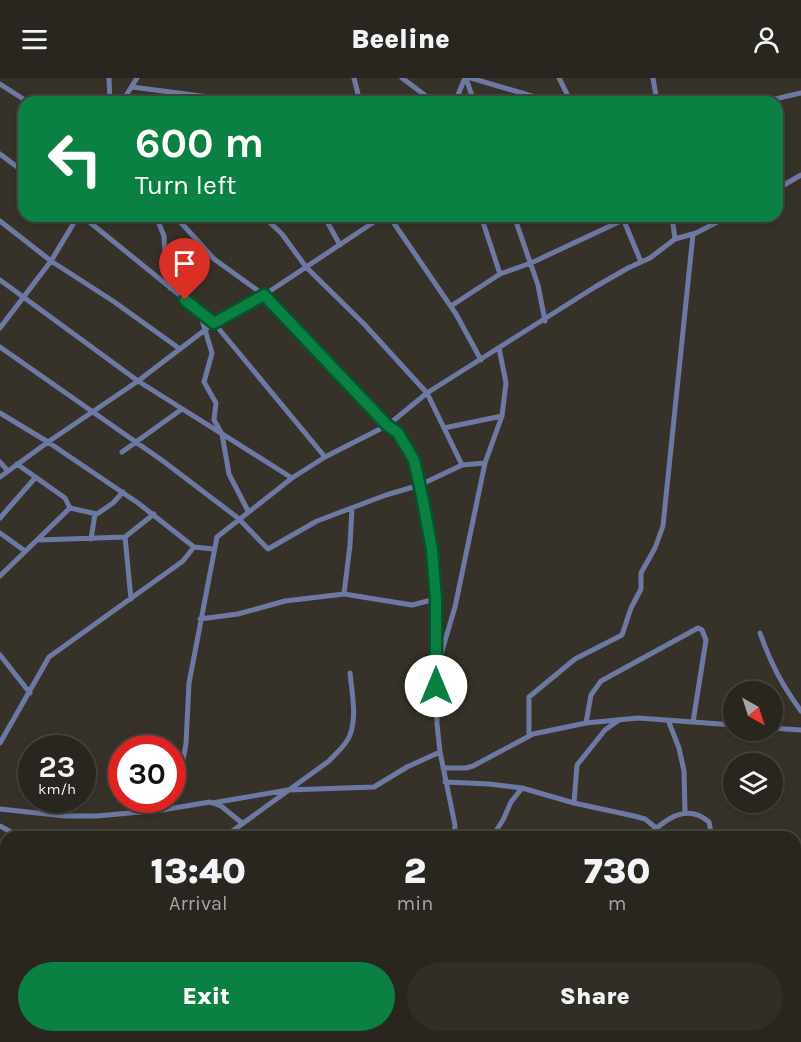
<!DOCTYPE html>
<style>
body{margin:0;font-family:Karla,sans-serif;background:#312e28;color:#f1f3f6;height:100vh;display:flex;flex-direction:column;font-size:22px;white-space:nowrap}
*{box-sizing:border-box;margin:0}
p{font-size:20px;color:#a5a5a4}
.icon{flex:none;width:33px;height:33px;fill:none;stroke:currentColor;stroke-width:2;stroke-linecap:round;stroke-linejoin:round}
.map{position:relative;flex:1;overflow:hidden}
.details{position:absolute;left:0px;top:753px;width:801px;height:212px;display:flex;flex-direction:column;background:#29261f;border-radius:18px 18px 0 0;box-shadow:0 3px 9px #0003,0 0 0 2px #45433d}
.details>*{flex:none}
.banner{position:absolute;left:18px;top:18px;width:765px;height:126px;border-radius:18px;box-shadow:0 3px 9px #0003,0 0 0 2px #45433d;background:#0b8043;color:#fff;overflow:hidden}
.needle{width:39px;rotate:141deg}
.fabs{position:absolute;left:723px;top:603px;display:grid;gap:12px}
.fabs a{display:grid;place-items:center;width:60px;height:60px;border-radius:50%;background:#29261f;box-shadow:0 3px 9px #0003,0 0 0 2px #45433d;font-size:30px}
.speed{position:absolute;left:18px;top:657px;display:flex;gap:12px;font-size:30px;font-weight:700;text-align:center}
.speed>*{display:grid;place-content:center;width:78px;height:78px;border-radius:50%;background:#29261f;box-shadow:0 3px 9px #0003,0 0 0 2px #45433d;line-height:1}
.speed small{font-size:15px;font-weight:400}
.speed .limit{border:9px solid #d22;background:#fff;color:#111}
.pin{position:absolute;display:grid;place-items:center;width:51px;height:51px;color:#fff;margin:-62px -26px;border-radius:50% 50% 50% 0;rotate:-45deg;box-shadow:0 0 6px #0007}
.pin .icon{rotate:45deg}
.me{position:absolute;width:66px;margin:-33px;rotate:0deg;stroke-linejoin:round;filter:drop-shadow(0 0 4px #0008)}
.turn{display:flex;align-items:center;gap:21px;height:126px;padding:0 18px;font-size:27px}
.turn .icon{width:78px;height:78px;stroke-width:2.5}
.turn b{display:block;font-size:42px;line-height:51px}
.eta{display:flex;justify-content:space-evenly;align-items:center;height:102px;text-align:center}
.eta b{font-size:36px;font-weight:800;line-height:42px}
.action{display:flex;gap:12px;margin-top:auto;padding:12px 18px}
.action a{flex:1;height:69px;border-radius:36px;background:#0b8043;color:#fff;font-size:24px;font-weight:800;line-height:69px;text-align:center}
.action a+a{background:#312e28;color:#f1f3f6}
header{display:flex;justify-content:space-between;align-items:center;height:78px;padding:0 18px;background:#29261f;font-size:27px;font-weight:800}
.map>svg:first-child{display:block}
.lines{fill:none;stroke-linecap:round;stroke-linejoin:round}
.street{stroke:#6d79a2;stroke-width:5}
.route-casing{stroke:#07532c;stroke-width:15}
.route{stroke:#0b8043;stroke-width:10}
</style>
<header><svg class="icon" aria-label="menu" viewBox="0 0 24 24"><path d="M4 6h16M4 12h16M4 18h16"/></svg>Beeline<svg class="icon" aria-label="person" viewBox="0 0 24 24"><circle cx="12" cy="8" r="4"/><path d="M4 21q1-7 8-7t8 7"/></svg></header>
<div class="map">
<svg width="801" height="964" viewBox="0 0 801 964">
<rect width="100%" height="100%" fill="#373229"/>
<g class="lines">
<path class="street" d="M109 0 110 24
M354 0 360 24
M402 0 434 24
M466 0 474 24
M471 0 552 24
M559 0 571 24
M653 0 657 24
M0 6 28 24
M132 9 247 24
M122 24 137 0
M455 24 465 0
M762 24 801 15
M0 76 24 94
M777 111 801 97
M82 138 214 245 325 379
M156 138 164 158 165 178 169 192 170 210
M175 138 214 181 264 217 388 347 398 355 414 382 432 472 437 556V646L440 674 455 747 454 759
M263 138 282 156 306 189 364 246 427 315 462 387
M324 138 340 167
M389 138 456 236 481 282
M514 138 538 207 545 243
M622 138 641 184
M672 138 675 161
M0 143 51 183 113 223 180 271
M500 196 531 185 623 142
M0 202 138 303 292 400
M451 228 500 196 481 138
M200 235 212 275 204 304 216 325 214 342 222 356 229 396 248 433
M0 250 51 183 78 138
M0 269 163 383 238 440 268 471 317 443 386 417 420 407 462 387 485 385
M0 335 48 364 138 425 194 469 213 471
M444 350 502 338
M122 374 182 331
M0 384 8 393
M17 386 65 420 70 430 97 436 113 425 123 414
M0 399 48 364 138 303 214 245 264 217 383 138
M0 440 35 400
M0 455 25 473
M125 459 131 521
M91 461 95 436
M40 462 125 459 154 436
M0 498 70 430
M344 516 350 467 352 430
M200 541 238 536 285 523 344 516 412 527 436 521
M760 555C771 586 782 607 801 633
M0 577 30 615
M439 583 455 529 485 385 502 338 506 305 499 270
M668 642 679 670 684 693 685 734
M586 645 591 617 601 603 698 550 702 552 706 562 693 644
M772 650 801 652
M529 657V619L575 581 622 557 631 530 641 511V495L655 470 663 448 693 156
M0 665 49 579 183 483 194 469
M443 690H466L473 688 533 656 586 645 638 640 734 647
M445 704 489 706 522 710 574 725 634 738 645 741 656 750
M172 717 182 687 186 666 189 605 217 459 292 400 325 379 388 347 427 315 595 209 628 190 650 180 675 161 696 155 729 138
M212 725 288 712 374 709 407 689 440 674
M574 725 577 687 605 652 619 642
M0 731 65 738H97L162 732 170 722
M162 732 210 724 221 728 242 745
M0 748 20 759
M224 759 329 683C336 675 346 668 350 657 357 639 352 615 350 595
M492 759 503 742 511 724 522 710
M646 759C665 742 686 724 709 744L712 759
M0 835 5 829
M795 850 801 849
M0 902 6 905
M94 958 102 964
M182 958 186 964
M530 958 551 964
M351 964 356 958
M409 964 410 958
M455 964 457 958
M724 964V958"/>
</g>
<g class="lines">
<defs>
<path id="route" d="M185 222 214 245 264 217 387 347 398 355 414 382 423 423 432 472 436 521V608"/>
</defs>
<use href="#route" class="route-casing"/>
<use href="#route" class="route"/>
</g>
</svg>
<div class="fabs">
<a><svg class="needle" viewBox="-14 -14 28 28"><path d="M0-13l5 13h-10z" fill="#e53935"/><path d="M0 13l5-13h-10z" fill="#a5a5a4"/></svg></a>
<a><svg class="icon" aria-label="layers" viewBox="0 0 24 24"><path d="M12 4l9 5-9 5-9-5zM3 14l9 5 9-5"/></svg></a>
</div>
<div class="speed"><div>23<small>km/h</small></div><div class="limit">30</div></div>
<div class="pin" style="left:185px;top:222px;background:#d93025"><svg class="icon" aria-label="arrive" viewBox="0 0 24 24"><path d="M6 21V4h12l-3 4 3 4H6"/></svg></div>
<svg class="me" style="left:436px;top:608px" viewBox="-20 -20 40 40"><circle r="19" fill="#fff"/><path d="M0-13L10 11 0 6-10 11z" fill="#0b8043"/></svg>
<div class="banner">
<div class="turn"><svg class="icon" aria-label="left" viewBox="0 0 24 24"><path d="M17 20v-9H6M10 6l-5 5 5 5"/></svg><div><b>600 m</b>Turn left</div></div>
</div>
<section class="details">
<div class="eta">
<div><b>13:40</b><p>Arrival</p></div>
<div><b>2</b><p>min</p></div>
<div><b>730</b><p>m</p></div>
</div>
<div class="action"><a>Exit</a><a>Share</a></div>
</section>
</div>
